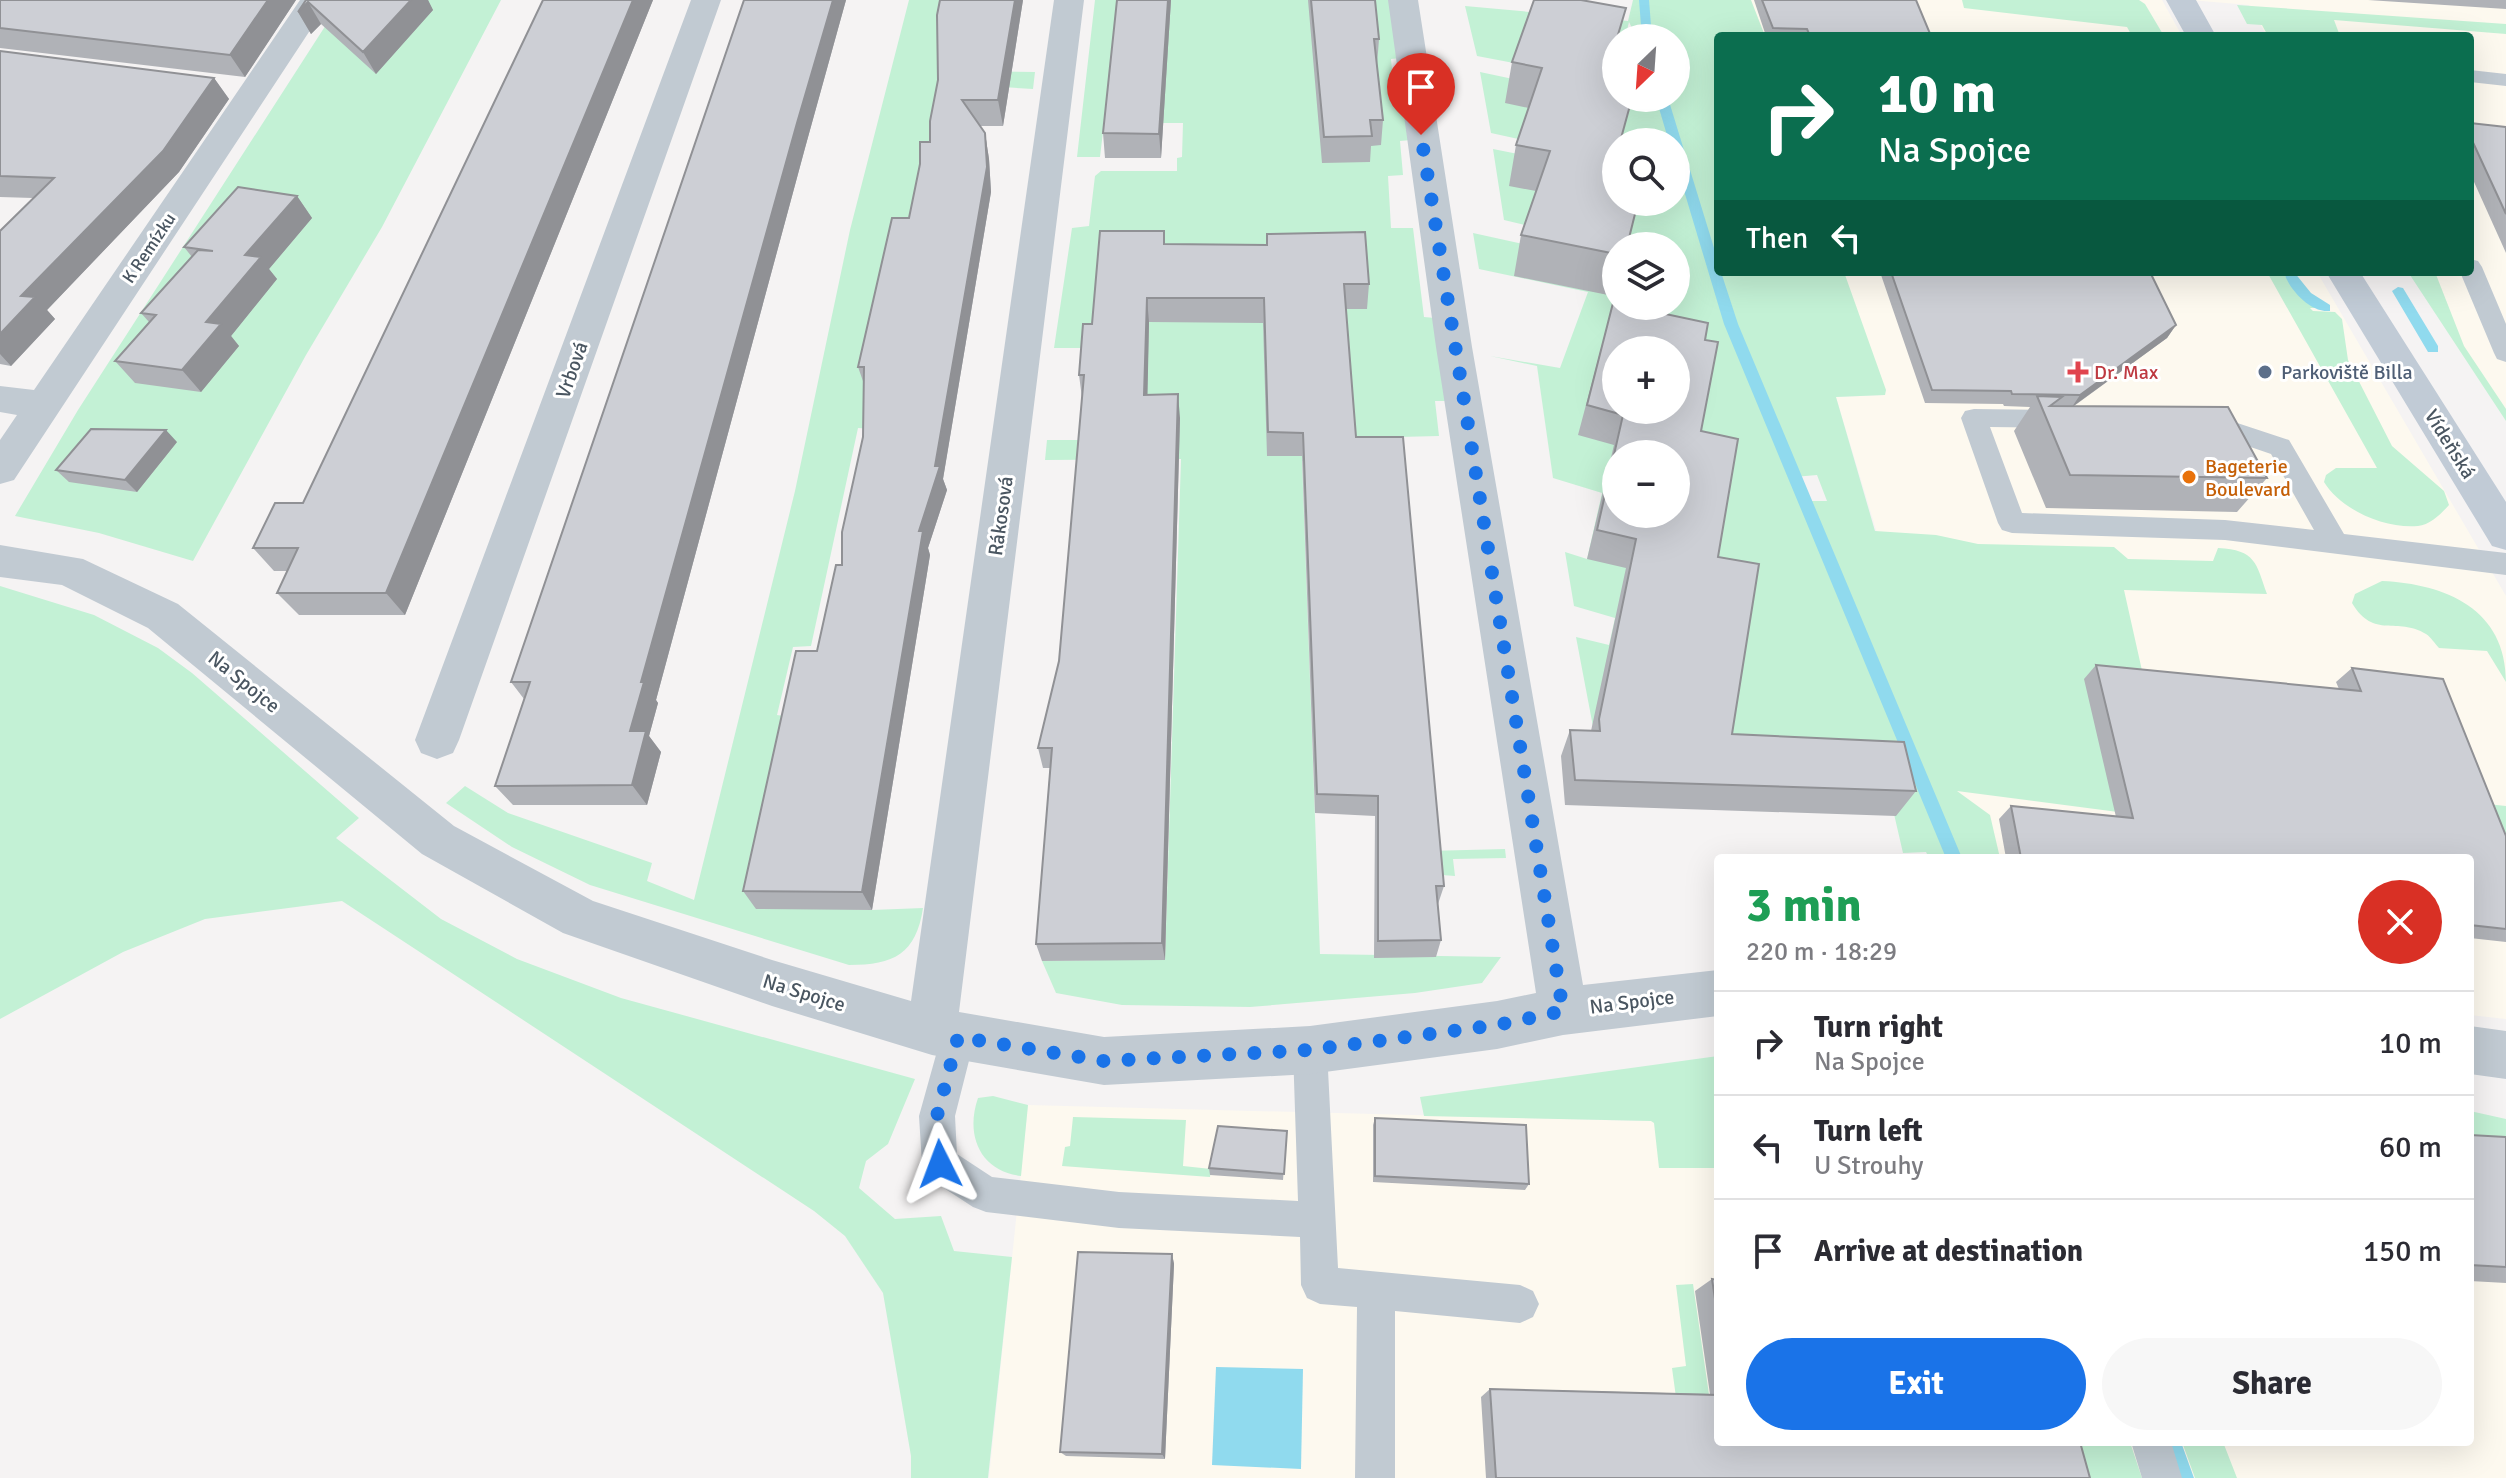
<!DOCTYPE html>
<meta charset="utf-8">
<style>
body{margin:0;font-family:Signika,sans-serif;background:#f7f7f7;color:#2b2b33;height:100vh;display:flex;flex-direction:column;font-size:30px;white-space:nowrap}
*{box-sizing:border-box;margin:0}
p{font-size:26px;color:#7c7c81}
.icon{flex:none;width:44px;height:44px;fill:none;stroke:currentColor;stroke-width:2;stroke-linecap:round;stroke-linejoin:round}
.map{position:relative;flex:1;overflow:hidden}
.sheet{position:absolute;left:1714px;top:854px;width:760px;height:592px;display:flex;flex-direction:column;background:#fff;border-radius:8px;box-shadow:0 8px 32px #0002}
.sheet>*{flex:none}
.banner{position:absolute;left:1714px;top:32px;width:760px;height:244px;border-radius:8px;box-shadow:0 8px 32px #0002;background:#0b6e4f;color:#fff;overflow:hidden}
.needle{width:52px;rotate:205deg}
.controls{position:absolute;left:1602px;top:24px;display:grid;gap:16px}
.controls a{display:grid;place-items:center;width:88px;height:88px;border-radius:50%;background:#fff;box-shadow:0 8px 32px #0002;font-size:40px}
.pin{position:absolute;display:grid;place-items:center;width:68px;height:68px;color:#fff;margin:-82px -34px;border-radius:50% 50% 50% 0;rotate:-45deg;box-shadow:0 0 8px #0007}
.pin .icon{rotate:45deg}
.me{position:absolute;width:88px;margin:-44px;rotate:357deg;stroke-linejoin:round;filter:drop-shadow(0 0 6px #0008)}
.turn{display:flex;align-items:center;gap:28px;height:168px;padding:0 32px;font-size:36px}
.turn .icon{width:104px;height:104px;stroke-width:2.5}
.turn b{display:block;font-size:56px;line-height:68px}
.then{display:flex;align-items:center;height:76px;padding:0 32px;background:#0003;gap:16px;font-size:30px}
.round{display:grid;place-items:center;flex:none;width:84px;height:84px;border-radius:42px;background:#f7f7f7}
.head{display:flex;align-items:center;justify-content:space-between;height:136px;padding:0 32px}
h1{font-size:48px;font-weight:700;line-height:60px;color:#1e9e55}
.action{display:flex;gap:16px;margin-top:auto;padding:16px 32px}
.action a{flex:1;height:92px;border-radius:48px;background:#1a73e8;color:#fff;font-size:32px;font-weight:700;line-height:92px;text-align:center}
.action a+a{background:#f7f7f7;color:#2b2b33}
ul{padding:0;list-style:none}
li{display:flex;align-items:center;gap:24px;height:104px;padding:0 32px;border-top:2px solid #e1e1e2}
li div{flex:1}
li b{display:block;font-size:30px}
li em{font-style:normal}
.map>svg:first-child{display:block}
.commercial{fill:#fdf9ef}
.green{fill:#c3f1d5;fill-rule:evenodd}
.water{fill:#90daee}
.lines{fill:none;stroke-linecap:round;stroke-linejoin:round}
.stream{fill:#90daee;fill-rule:evenodd}
.service{fill:#c1cad2;fill-rule:evenodd}
.minor{fill:#c1cad2;fill-rule:evenodd}
.secondary{fill:#c1cbd6;fill-rule:evenodd}
.wall{fill:#b0b2b7}
.shaded-wall{fill:#909195}
.building{fill:#cdcfd5;stroke:#909195;stroke-width:2;fill-rule:evenodd}
.route{stroke:#1a73e8;stroke-width:14;stroke-dasharray:0 25.2}
.health-dot{fill:#e0444e;stroke:#fff;stroke-width:3}
.service-dot{fill:#5c6f8a;stroke:#fff;stroke-width:3}
.food-dot{fill:#e8710a;stroke:#fff;stroke-width:3}
.labels{text-anchor:middle;dominant-baseline:central;stroke-width:6;stroke-linejoin:round;paint-order:stroke}
.far-street-label{font-size:18px;fill:#4a5661;stroke:#fff}
.street-label{font-size:20px;fill:#4a5661;stroke:#fff}
.health-label{font-size:20px;fill:#be3a42;stroke:#fff;text-anchor:start}
.service-label{font-size:20px;fill:#4e5e75;stroke:#fff;text-anchor:start}
.food-label{font-size:20px;fill:#c56008;stroke:#fff;text-anchor:start}
</style>
<div class="map">
<svg width="2506" height="1478" viewBox="0 0 2506 1478">
<rect width="100%" height="100%" fill="#f5f3f3"/>
<path class="commercial" d="M1750 0H2162L2182 36H1762Z
M2190 0H2506V412L2412 272H2470V36H2267L2249 5Z
M1840 272H2317L2506 596V1019L2470 1015V858H1975L1836 397 1885 395Z
M1028 1105 1639 1121 1718 1120V1442H2470V1147L2506 1149V1478H989Z"/>
<path class="green" d="M342 0H501L382 227 306 355 193 561 99 533 15 516 78 410Z
M909 0H951L959 71 1035 72 1033 89 956 84 886 430 858 428 811 646 793 647 777 715 797 718 758 905 872 910 923 908C916 954 894 965 849 965L590 885 512 847 446 803 465 786 508 813 652 863 647 881 694 900 795 491 850 230Z
M1095 0H1393L1401 58 1391 59 1393 81H1404L1411 140 1400 141 1403 175 1388 176 1391 228H1413L1424 317 1435 318 1446 401H1435L1439 436 1398 437 1302 461 1320 954 1501 957 1482 983 1415 993 1250 1007 1122 1005 1056 993 1042 961 1165 959 1181 459 1045 460 1047 440H1141L1086 348H1054L1072 228 1089 226 1095 176 1101 171H1177V158L1182 157 1183 123H1104L1100 157H1077Z
M1633 0H1751L1765 36H1718V272H1844L1886 390 1885 395 1836 397 1875 531 1936 535 1978 544 2114 547 2128 559 2213 561 2218 548C2256 550 2256 563 2267 594L2124 590 2145 684 2468 802 2506 806V873L2470 858 1957 791 1990 815 2000 858H1929L1926 852 1903 853 1882 762 1598 753 1576 637 1609 645 1615 618 1574 606 1565 552 1587 559 1602 493 1553 478 1537 366 1490 356 1560 368 1588 292 1479 269 1473 233 1523 244 1529 226 1504 220 1493 149 1518 154 1523 140 1491 133 1480 72 1513 79 1519 64 1477 56 1465 6 1628 21ZM1629 22 1637 38H1676V98H1649L1648 112 1642 98H1616V38H1625ZM1616 142H1676V202H1616ZM1616 246H1676V306H1616ZM1616 350H1676V410H1616ZM1616 454H1676V514H1616ZM1817 475 1827 501H1805L1794 477Z
M1962 0H2139L2145 4 2164 36H2132L2127 27 1964 8Z
M2237 5 2506 24V34L2334 20 2340 36H2268L2262 25 2247 24Z
M2267 272 2283 273 2299 294 2318 308H2310L2313 311 2335 312 2342 319 2348 360 2392 446 2444 491 2449 505C2441 514 2430 525 2418 526 2385 529 2341 510 2324 482L2326 475 2336 468H2377Z
M2408 272H2435L2464 346 2506 409V421Z
M2382 581C2446 584 2506 609 2506 682L2487 651 2439 648C2435 644 2431 637 2426 634 2397 616 2374 640 2352 603L2355 594Z
M0 586 94 615 158 648 192 673 359 818 336 838 441 919 517 959 621 998 915 1079 888 1144 866 1161 859 1188 895 1219 941 1216 954 1251 1012 1257 988 1478H911V1456L883 1293 845 1236 814 1211 342 901 205 919 123 952 0 1019Z
M1505 849 1506 858 1453 859 1455 876 1442 875 1428 851Z
M1718 1056V1168H1659L1654 1123 1651 1121 1424 1116 1420 1097Z
M993 1096 1028 1105 1021 1176C980 1171 965 1135 978 1098Z
M2470 1111 2506 1119V1201L2470 1182Z
M1073 1117 1186 1120 1183 1166 1211 1169 1210 1177 1062 1166 1065 1147 1070 1146Z
M1693 1284 1721 1478H1687L1672 1368 1686 1366 1676 1285Z
M2050 1442H2130L2142 1478H2060Z
M2182 1442H2223L2237 1478H2195Z"/>
<path class="water" d="M1216 1367 1303 1369 1301 1469 1212 1465Z"/>
<g class="lines">
<path class="stream" d="M1639 0H1649L1652 38H1642Z
M1656 98H1668L1718 261V272H1721L1738 324 1962 858H1946L1724 324 1676 164V142H1669Z
M2284 272H2294L2311 293 2330 305V311C2310 313 2288 288 2284 272Z
M2398 287 2403 288 2438 346V352H2428L2392 291Z
M2159 1442H2181L2194 1478H2172Z"/>
<path class="service" d="M2470 70 2506 74V86L2470 82Z
M2470 259 2478 261 2482 267 2506 324V362L2497 359 2494 353 2460 272H2470Z
M1974 409 2061 410 2070 412 2074 419 2070 426 2061 428 1990 427 2022 513 2225 520 2314 530 2271 454 2195 428 2191 421 2195 414 2204 412 2289 440 2344 534 2506 553V575L2225 540 2012 533 2002 530 1998 523 1961 418 1965 411Z
M958 1021 970 1025 975 1037 955 1116 957 1154 992 1177 1119 1192 1298 1201 1293 1050 1298 1038 1310 1033 1322 1038 1327 1050 1338 1268 1520 1285 1533 1291 1539 1304 1533 1317 1520 1323 1395 1311V1478H1355L1357 1307 1320 1304 1307 1298 1301 1285 1300 1237 1119 1228 986 1212 973 1207 927 1177 922 1164 919 1116 941 1037 946 1025Z
M2131 1442H2171L2182 1478H2142Z"/>
<path class="minor" d="M300 0H330L14 480 0 484V440L17 415 0 412V386L34 390Z
M691 0H721L459 740 453 753 437 759 421 753 415 740Z
M1054 0H1084L959 1012 1104 1037 1310 1026 1497 1001 1536 993 1436 347 1388 0H1418L1472 347 1583 985 1718 970V1016L1563 1035 1497 1049 1310 1074 1104 1085 932 1055 772 1006 563 933 422 854 148 628 62 585 0 577V545L83 559 178 604 454 826 593 901 772 960 911 1001Z
M2470 1026 2506 1031V1079L2470 1074Z"/>
<path class="secondary" d="M2166 0H2196L2216 36H2186Z
M2326 272H2360L2506 502V550L2492 546Z"/>
</g>
<path class="wall" d="M0 0H296L245 77 0 48Z
M306 0H428L433 10 376 74 321 24 311 34 298 12Z
M543 0H653L405 615H299L277 593 287 571H274L253 548 303 503Z
M744 0H846L805 148 656 700 658 703 649 736 661 752 647 805H513L495 786 524 699 511 682Z
M1023 0 1003 126H980L985 133 989 159 991 192 943 479 947 490 928 548 930 555 872 910 756 909 743 891 817 651 842 565 863 437 864 384 858 367 909 218 930 142 938 80Z
M1117 0H1171L1161 158H1105L1103 133Z
M1308 0H1375L1379 39 1377 65 1383 120 1381 145 1371 146 1370 162 1322 163Z
M1754 0H1916L1931 36H1766Z
M2368 0H2506V9Z
M0 51 214 78 229 99 179 172 47 310 55 319 11 366 0 364V231L33 198 0 197Z
M1512 62 1608 79 1616 142V287L1613 296 1514 276 1521 235 1536 191 1509 186 1516 145 1529 108 1505 103Z
M2470 123 2506 127V253L2470 173Z
M297 196 312 218 269 269 277 279 231 336 239 346 201 392 135 383 115 361 149 322 141 313 192 257 184 247Z
M1165 244 1369 284 1367 309H1346L1356 437 1444 886 1438 904 1441 940 1436 957 1374 958 1375 816 1315 813 1302 456H1267L1263 323 1149 322 1147 395 1180 418 1165 960 1042 961 1036 944 1050 768H1043L1038 748 1059 661 1082 398 1079 375 1092 324Z
M1880 272H2150L2176 325 2167 338 2074 406 2267 478 2237 512 2046 508 2014 431 2030 407 2004 406 2003 404 1925 403Z
M1613 303 1705 340 1701 431 1718 557 1732 734 1916 791 1896 816 1565 805 1561 756 1570 730 1591 731 1626 568 1587 559 1614 445 1578 435Z
M177 442 137 492 69 482 56 470Z
M2096 665 2339 689 2336 682 2352 668 2506 836V942L2470 938V858H2006L1999 819 2011 806 2116 817 2084 679Z
M1375 1118 1529 1184 1525 1190 1373 1182V1125Z
M1287 1131 1283 1180 1210 1175 1209 1168Z
M2470 1135 2506 1137V1283L2470 1281Z
M1172 1254 1174 1264 1165 1459 1066 1456 1060 1452Z
M1712 1279 1718 1280V1442L2090 1478H1486L1481 1397 1490 1389 1710 1394 1695 1291Z"/>
<path class="shaded-wall" d="M268 0H296L245 77 230 55Z
M411 0H428L433 10 376 74 363 52Z
M633 0H653L405 615 386 593Z
M833 0H846L805 148 656 700 658 703 649 736 661 752 647 805 632 785 630 731 641 682 797 123Z
M1015 0H1023L1003 126 998 100Z
M1168 0H1171L1161 158 1159 134Z
M308 2 321 24 311 34 298 12Z
M1616 42V51L1596 119 1605 78Z
M214 78 229 99 179 172 47 310 55 319 11 366 0 354V334L21 296Z
M985 133 989 159 991 192 943 479 947 490 928 548 930 555 872 910 862 892 919 531 935 466Z
M297 196 312 218 269 269 277 279 231 336 239 346 201 392 182 370 206 322 245 255Z
M1147 298 1149 322 1147 419 1144 395Z
M2176 325 2167 338 2072 407 2080 395Z
M1178 394 1180 418 1165 960 1162 943Z
M166 430 177 442 137 492 125 480Z
M1172 1254 1174 1264 1165 1459 1162 1454Z"/>
<path class="building" d="M0 0H268L230 55 0 28Z
M306 0H411L363 52 308 2 298 12Z
M543 0H633L386 593H277L298 548H253L275 503H303Z
M744 0H833L797 123 641 682H644L630 731H646L632 785 495 786 530 682H511Z
M940 0H1015L998 100H962L985 133 987 167 935 466H940L919 531H923L862 892 743 891 796 651H817L836 565H842V532L863 437 864 367H858L892 218H909L920 164V142H930V121L938 80 937 15Z
M1117 0H1168L1159 134 1103 133Z
M1311 0H1375L1379 39H1374L1383 120H1370L1372 136 1324 137Z
M1534 0H1581L1626 8 1617 38H1616V42L1605 78 1616 80V98H1632L1620 142H1616V158L1615 163H1616V202H1638L1627 246H1616V254L1521 235 1550 151 1516 145 1542 68 1512 62Z
M1762 0H1916L1931 36H1810L1807 29 1773 28Z
M0 51 214 78 163 151 21 296 35 297 0 334V231L54 178 0 176Z
M2470 123 2506 127V214L2470 136Z
M238 187 297 196 245 255 261 257 206 322 221 324 182 370 115 361 156 315 141 313 198 250 213 251 184 247Z
M1100 231H1164V244L1267 245V234L1365 232 1369 284H1344L1356 437H1403L1444 886H1436L1441 940 1378 941V796L1317 794 1303 433 1268 432 1264 298H1147L1144 395 1178 394 1162 943 1036 944 1052 748H1038L1059 661 1084 375H1079L1083 324H1092Z
M1891 272H2150L2176 325 2080 395 2012 394 2011 391 1932 390Z
M1613 303H1616V306H1628L1708 323 1705 340 1718 342 1701 431 1738 439 1718 557 1759 564 1732 734 1904 742 1916 791 1575 780 1570 730 1600 731 1599 719 1636 539 1597 530 1623 415 1587 405ZM1616 350H1676V410H1616ZM1616 454H1676V514H1616Z
M2037 396 2062 397 2050 406 2228 407 2267 478 2070 475Z
M91 429 166 430 125 480 56 470Z
M2096 665 2361 691 2352 668 2443 679 2506 836V929L2470 925V858H2021L2011 806 2133 818Z
M1375 1118 1526 1125 1529 1184 1375 1176Z
M1218 1126 1287 1131 1284 1174 1209 1168Z
M2470 1135 2506 1137V1267L2470 1265Z
M1078 1252 1172 1254 1162 1454 1060 1452Z
M1712 1279 1718 1280V1319Z
M1490 1389 1718 1395V1442H2080L2090 1478H1496Z"/>
<g class="lines">
<path class="route" d="M940 1164 937 1116 958 1037 1104 1061 1310 1050 1497 1025 1563 1011 1421 135"/>
</g>
<path class="health-dot" d="M2074 360h8v8h8v8h-8v8h-8v-8h-8v-8h8z"/>
<circle class="service-dot" cx="2265" cy="372" r="8"/>
<circle class="food-dot" cx="2189" cy="477" r="8"/>
<g class="labels">
<g class="far-street-label">
<text transform="translate(149 248) rotate(-56)">K Remízku</text>
</g>
<g class="street-label">
<text transform="translate(572 370) rotate(-70)">Vrbová</text>
<text transform="translate(2450 444) rotate(58)">Vídeňská</text>
<text transform="translate(1001 516) rotate(-82)">Rákosová</text>
<text transform="translate(244 682) rotate(39)">Na Spojce</text>
<text transform="translate(804 993) rotate(17)">Na Spojce</text>
<text transform="translate(1632 1002) rotate(-7)">Na Spojce</text>
</g>
<g class="health-label">
<text x="2094" y="372">Dr. Max</text>
</g>
<g class="service-label">
<text x="2281" y="372">Parkoviště Billa</text>
</g>
<g class="food-label">
<text x="2205" y="466">Bageterie<tspan x="2205" dy="23">Boulevard</tspan></text>
</g>
</g>
</svg>
<div class="controls">
<a><svg class="needle" viewBox="-14 -14 28 28"><path d="M0-13l5 13h-10z" fill="#e53935"/><path d="M0 13l5-13h-10z" fill="#7c7c81"/></svg></a>
<a><svg class="icon" aria-label="search" viewBox="0 0 24 24"><circle cx="10" cy="10" r="6"/><path d="M15 15l6 6"/></svg></a>
<a><svg class="icon" aria-label="layers" viewBox="0 0 24 24"><path d="M12 4l9 5-9 5-9-5zM3 14l9 5 9-5"/></svg></a>
<a>+</a>
<a>−</a>
</div>
<div class="pin" style="left:1421px;top:135px;background:#d93025"><svg class="icon" aria-label="arrive" viewBox="0 0 24 24"><path d="M6 21V4h12l-3 4 3 4H6"/></svg></div>
<svg class="me" style="left:940px;top:1164px" viewBox="-20 -20 40 40"><path d="M0-17L14 15 0 8-14 15z" fill="#1a73e8" stroke="#fff" stroke-width="4"/></svg>
<div class="banner">
<div class="turn"><svg class="icon" aria-label="right" viewBox="0 0 24 24"><path d="M7 20v-9h11M14 6l5 5-5 5"/></svg><div><b>10 m</b>Na Spojce</div></div>
<div class="then">Then<svg class="icon" aria-label="left" viewBox="0 0 24 24"><path d="M17 20v-9H6M10 6l-5 5 5 5"/></svg></div>
</div>
<section class="sheet">
<div class="head"><div><h1>3 min</h1><p>220 m · 18:29</p></div><a class="round" style="background:#d93025;color:#fff"><svg class="icon" aria-label="close" viewBox="0 0 24 24"><path d="M6 6l12 12M18 6L6 18"/></svg></a></div>
<ul>
<li><svg class="icon" aria-label="right" viewBox="0 0 24 24"><path d="M7 20v-9h11M14 6l5 5-5 5"/></svg><div><b>Turn right</b><p>Na Spojce</p></div><em>10 m</em></li>
<li><svg class="icon" aria-label="left" viewBox="0 0 24 24"><path d="M17 20v-9H6M10 6l-5 5 5 5"/></svg><div><b>Turn left</b><p>U Strouhy</p></div><em>60 m</em></li>
<li><svg class="icon" aria-label="arrive" viewBox="0 0 24 24"><path d="M6 21V4h12l-3 4 3 4H6"/></svg><div><b>Arrive at destination</b></div><em>150 m</em></li>
</ul>
<div class="action"><a>Exit</a><a>Share</a></div>
</section>
</div>
